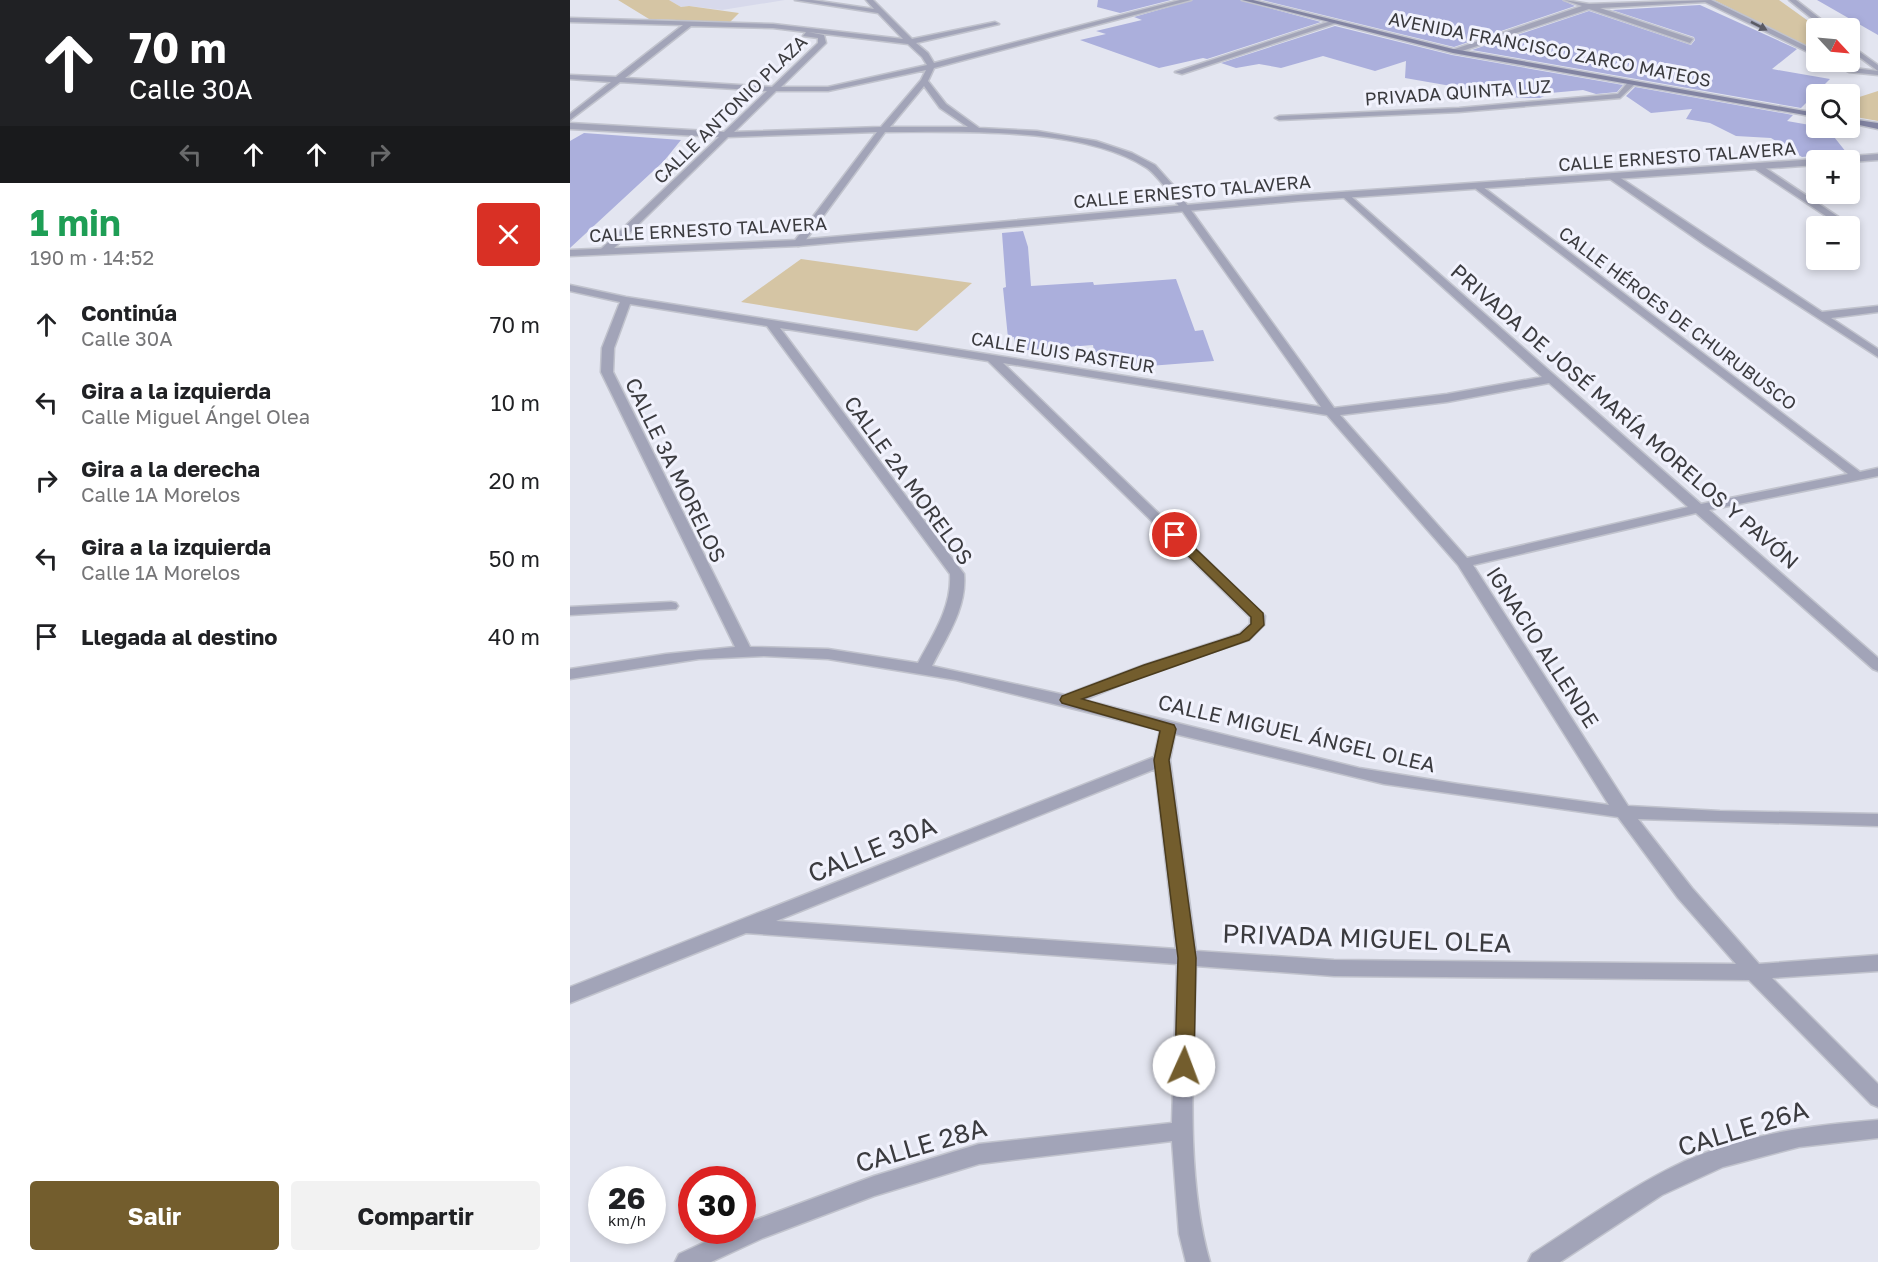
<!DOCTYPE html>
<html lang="es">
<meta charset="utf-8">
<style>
body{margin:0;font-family:"Golos Text",sans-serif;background:#f2f2f2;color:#202124;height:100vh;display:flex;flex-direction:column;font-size:22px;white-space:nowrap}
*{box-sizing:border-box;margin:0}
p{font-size:20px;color:#757577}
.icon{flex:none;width:33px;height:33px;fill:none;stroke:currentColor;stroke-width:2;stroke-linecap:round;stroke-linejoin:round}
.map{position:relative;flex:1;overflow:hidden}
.details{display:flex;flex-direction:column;background:#fff;width:570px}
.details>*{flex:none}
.top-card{background:#202124;color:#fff;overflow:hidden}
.needle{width:39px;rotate:116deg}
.fabs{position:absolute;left:1236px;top:18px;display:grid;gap:12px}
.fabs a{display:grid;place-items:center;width:54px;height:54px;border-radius:6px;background:#fff;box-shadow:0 3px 9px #0003;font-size:30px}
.speed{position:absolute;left:18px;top:1166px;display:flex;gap:12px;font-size:30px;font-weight:700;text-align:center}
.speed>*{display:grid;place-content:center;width:78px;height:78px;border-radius:50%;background:#fff;box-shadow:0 3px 9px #0003;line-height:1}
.speed small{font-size:15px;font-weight:400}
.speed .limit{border:9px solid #d22;background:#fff;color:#111}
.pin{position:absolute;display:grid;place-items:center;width:51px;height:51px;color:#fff;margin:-26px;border:3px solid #fff;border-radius:50%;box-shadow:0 2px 6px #0007}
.me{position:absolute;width:66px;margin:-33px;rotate:2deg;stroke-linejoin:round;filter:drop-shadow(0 0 4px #0008)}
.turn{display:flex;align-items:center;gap:21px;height:126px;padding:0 30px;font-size:27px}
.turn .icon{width:78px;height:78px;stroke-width:2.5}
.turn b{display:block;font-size:42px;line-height:51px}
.lanes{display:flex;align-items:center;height:57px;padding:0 30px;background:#0003;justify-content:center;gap:30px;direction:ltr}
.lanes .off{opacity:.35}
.round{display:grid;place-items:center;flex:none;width:63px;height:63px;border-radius:6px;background:#f2f2f2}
.overview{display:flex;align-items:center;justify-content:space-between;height:102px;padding:0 30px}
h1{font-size:36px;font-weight:700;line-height:45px;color:#1e9e55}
.primary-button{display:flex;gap:12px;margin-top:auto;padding:12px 30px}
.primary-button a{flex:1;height:69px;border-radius:6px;background:#735d2d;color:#fff;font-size:24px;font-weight:700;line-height:69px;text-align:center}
.primary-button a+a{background:#f2f2f2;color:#202124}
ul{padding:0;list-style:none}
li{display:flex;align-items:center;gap:18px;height:78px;padding:0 30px}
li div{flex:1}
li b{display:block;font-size:22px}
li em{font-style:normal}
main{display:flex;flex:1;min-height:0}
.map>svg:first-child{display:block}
.built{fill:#d7d9eb}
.green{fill:#d5c5a4}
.building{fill:#abafdc}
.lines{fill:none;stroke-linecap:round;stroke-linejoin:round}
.minor-casing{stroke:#c1c3cd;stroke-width:3}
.tertiary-casing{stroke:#c1c3cd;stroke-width:3}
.secondary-casing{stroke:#c1c3cd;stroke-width:3}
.minor{fill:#a2a4b8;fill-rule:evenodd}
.tertiary{fill:#a2a4b8;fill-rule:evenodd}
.secondary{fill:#8284a2;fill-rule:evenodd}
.oneway{fill:#5a5a63}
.route{fill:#735d2d;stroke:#4b3c1d;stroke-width:1.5}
.labels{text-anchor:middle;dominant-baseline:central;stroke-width:6;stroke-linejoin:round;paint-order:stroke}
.far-street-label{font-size:18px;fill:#3b3b3f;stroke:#f1f2fd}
.street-label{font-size:21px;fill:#3b3b3f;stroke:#f1f2fd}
.near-street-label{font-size:26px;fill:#3b3b3f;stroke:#f1f2fd}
</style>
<main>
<section class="details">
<div class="top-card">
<div class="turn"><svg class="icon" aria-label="ahead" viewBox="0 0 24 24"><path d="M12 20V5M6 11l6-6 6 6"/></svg><div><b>70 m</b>Calle 30A</div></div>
<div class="lanes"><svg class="icon off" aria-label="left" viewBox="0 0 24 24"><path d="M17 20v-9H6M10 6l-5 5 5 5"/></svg><svg class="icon" aria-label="ahead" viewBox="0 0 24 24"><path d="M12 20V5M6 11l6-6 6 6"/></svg><svg class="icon" aria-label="ahead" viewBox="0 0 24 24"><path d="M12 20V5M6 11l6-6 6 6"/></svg><svg class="icon off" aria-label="right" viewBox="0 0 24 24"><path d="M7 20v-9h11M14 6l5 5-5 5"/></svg></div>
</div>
<div class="overview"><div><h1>1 min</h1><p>190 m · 14:52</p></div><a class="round" style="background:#d93025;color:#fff"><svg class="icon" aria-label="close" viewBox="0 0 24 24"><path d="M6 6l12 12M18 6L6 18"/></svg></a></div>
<ul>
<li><svg class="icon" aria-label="ahead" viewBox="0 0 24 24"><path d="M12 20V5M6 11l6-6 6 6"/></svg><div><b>Continúa</b><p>Calle 30A</p></div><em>70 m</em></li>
<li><svg class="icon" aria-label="left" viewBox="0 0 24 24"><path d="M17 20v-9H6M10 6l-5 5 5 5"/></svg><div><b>Gira a la izquierda</b><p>Calle Miguel Ángel Olea</p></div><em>10 m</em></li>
<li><svg class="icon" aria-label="right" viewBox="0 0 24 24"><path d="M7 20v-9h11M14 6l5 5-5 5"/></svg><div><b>Gira a la derecha</b><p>Calle 1A Morelos</p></div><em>20 m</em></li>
<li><svg class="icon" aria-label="left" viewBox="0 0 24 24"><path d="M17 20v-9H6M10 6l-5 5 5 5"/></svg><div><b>Gira a la izquierda</b><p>Calle 1A Morelos</p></div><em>50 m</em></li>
<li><svg class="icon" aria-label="arrive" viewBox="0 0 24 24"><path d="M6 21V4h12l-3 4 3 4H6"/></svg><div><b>Llegada al destino</b></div><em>40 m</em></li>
</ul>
<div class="primary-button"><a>Salir</a><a>Compartir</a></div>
</section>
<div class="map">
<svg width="1308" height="1262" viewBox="0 0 1308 1262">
<rect width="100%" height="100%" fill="#e3e5f0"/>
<path class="built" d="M99 0H215L152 10 119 6 111 7Z"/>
<path class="green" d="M48 0H99L111 7 119 6 169 13 160 22 79 19Z
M1144 0H1209L1248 28H1246V51Z
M1308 91V121L1280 116V100Z
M231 259 402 283 347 331 171 302Z"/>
<path class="building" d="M528 0H601L550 13 527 7Z
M623 0H670L751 22 637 59 633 58 589 68 510 40 536 34 526 31 572 20 564 17Z
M692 0H992L1005 6 884 47Z
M1247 0H1308V35Z
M1130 5 1227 49 1202 69 1260 79 1231 108 902 50 1019 11 1121 45 1125 40 1124 37 1042 10Z
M765 26 882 55 1053 85 1047 92 1026 94 1013 90 980 93 970 98H950L835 78 836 61 805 71 753 56 711 68 689 64 666 68 651 63Z
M1065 87 1223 115 1217 121 1257 128 1276 152 1232 157 1201 138 1166 136 1140 123 1116 119 1122 109 1081 113 1056 96Z
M14 133 111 140 94 161 0 248V141Z
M453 231 458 247 461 286 523 282 524 285 606 279 625 331 633 330 644 361 566 367 564 360 526 363 523 345 446 351 444 337 438 338 433 288 436 287 432 233Z"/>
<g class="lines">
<defs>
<path id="minor" d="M225 0H242L304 9 296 0H303L342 39 425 22 429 24 346 43 358 53 364 63 610 0H621L364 68 358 81 376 104 409 128 467 131 526 141 562 153 585 165 602 184 764 408 877 394 972 377 773 197 771 195 776 192 1131 504 1278 474 906 189V185L909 184 1290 472 1308 468V476L1139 510 1308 658V671L1303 669 1126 513 903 565 1058 806 1150 811 1308 814V826L1068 819 1122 888 1189 964 1308 955V971L1202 978 1308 1084V1107L1301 1104 1179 980 764 976 626 966C624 1058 614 1173 640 1262H616L609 1234 602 1141 409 1164 304 1196 193 1238 141 1262H105L109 1254 161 1230H172V1225L177 1223 304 1176 409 1144 602 1123 607 964 176 933 0 1003V987L584 757 590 730 386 680 258 659 194 656 129 659 0 679V669L96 654 165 647 31 372 32 348 50 302 0 291V285L56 297 751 407 596 188C590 181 584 173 577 168 512 126 391 132 315 132L232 245 228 246 223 243 307 132 158 137 39 253H31V249L149 137 0 129V123L154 132 197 91 50 82 0 120V114L41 82 0 79V75L46 77 113 25 0 22V18L203 24 333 39 308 13ZM121 26 203 28 236 32 233 36 248 38V43L202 87 55 78ZM238 32 338 44 352 57 357 65 258 87H211L256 43 254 35ZM356 70 351 80 311 127 164 132 206 91H258ZM354 86 370 108 398 127H320ZM60 304 197 326 380 574C382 607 363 635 348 663L258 649 180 647 43 372 44 348ZM210 328 418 361 680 617V624L669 634 574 665 495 695 362 666C377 636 397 608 394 574ZM433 363 757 415 888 565 1039 805 888 784 789 768 514 700 584 671 679 640 694 625 695 616ZM979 383 1118 507 897 558 770 415 877 402ZM605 734 814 784 1048 817 1108 898 1166 964 764 960 626 951 600 760ZM585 769 606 949 206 921Z
M994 0 1019 4 1141 0 1246 51V56L1135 2 1030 8 1123 39 1120 43 1019 9 886 53 879 51 1012 6Z
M764 20 766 23 612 74 605 72Z
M1258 62H1267L1283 68 1308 71V75L1279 72Z
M1059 81 1066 83 1050 98 889 112 709 120 705 118 709 116 889 108 1048 94Z
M1188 164 1191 165 1279 224 1271 226 1185 169 1184 167Z
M1040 175H1046L1252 312 1308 306V312L1261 318 1308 349V357L1135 245 1040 179Z
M101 602 106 603 108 606 106 609 0 615V607Z
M1308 1120V1138L1229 1147 1153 1167 1092 1195 990 1262H958L962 1254C1012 1222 1061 1186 1115 1161 1176 1134 1242 1125 1308 1120Z"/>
<path id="tertiary" d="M1219 0H1226L1262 28H1254Z
M1280 45 1308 65V71L1280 50Z
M1308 154V160L1280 162 1266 160 1270 157Z
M1246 159 1249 160H1246V165L728 201 228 246 0 256V250L228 240 728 195Z"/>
<path id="secondary" d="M672 0H683L883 49 1246 113V117L883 53Z
M1280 119 1308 123V129L1280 123Z"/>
</defs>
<use href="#minor" class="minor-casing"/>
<use href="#tertiary" class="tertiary-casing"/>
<use href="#secondary" class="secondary-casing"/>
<use href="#minor" class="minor"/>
<use href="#tertiary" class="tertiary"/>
<use href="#secondary" class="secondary"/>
</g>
<defs><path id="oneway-solid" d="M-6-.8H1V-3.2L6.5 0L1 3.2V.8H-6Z" transform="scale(1.5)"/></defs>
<use class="oneway" href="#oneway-solid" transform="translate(1189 26) rotate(27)"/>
<path class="route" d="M605 532 609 533 693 613 694 625 679 640 512 699 604 725 606 729 599 760 626 958 624 1066 621 1072 614 1074 607 1072 605 1066 608 958 584 760 590 731 492 703 490 700 492 696 574 665 670 634 681 624V617L600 538 598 535Z"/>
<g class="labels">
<g class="far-street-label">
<text transform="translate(980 49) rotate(11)">AVENIDA FRANCISCO ZARCO MATEOS</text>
<text transform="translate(888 92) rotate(-4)">PRIVADA QUINTA LUZ</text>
<text transform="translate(160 109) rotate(-44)">CALLE ANTONIO PLAZA</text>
<text transform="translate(1107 156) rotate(-4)">CALLE ERNESTO TALAVERA</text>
<text transform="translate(622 191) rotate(-5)">CALLE ERNESTO TALAVERA</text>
<text transform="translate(138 229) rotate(-3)">CALLE ERNESTO TALAVERA</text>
<text transform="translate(1108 318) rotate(37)">CALLE HÉROES DE CHURUBUSCO</text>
<text transform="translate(493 352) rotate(9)">CALLE LUIS PASTEUR</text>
</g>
<g class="street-label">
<text transform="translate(1055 416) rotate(41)">PRIVADA DE JOSÉ MARÍA MORELOS Y PAVÓN</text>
<text transform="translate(106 470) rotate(64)">CALLE 3A MORELOS</text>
<text transform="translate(339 480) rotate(54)">CALLE 2A MORELOS</text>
<text transform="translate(973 647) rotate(57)">IGNACIO ALLENDE</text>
<text transform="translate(727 733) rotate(13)">CALLE MIGUEL ÁNGEL OLEA</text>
</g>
<g class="near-street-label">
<text transform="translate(302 849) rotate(-22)">CALLE 30A</text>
<text transform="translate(797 938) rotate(2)">PRIVADA MIGUEL OLEA</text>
<text transform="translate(1173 1128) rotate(-17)">CALLE 26A</text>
<text transform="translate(351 1145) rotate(-16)">CALLE 28A</text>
</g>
</g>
</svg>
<div class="fabs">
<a><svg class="needle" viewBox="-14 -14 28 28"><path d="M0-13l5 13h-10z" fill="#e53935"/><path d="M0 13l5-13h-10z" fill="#757577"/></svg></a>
<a><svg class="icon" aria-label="search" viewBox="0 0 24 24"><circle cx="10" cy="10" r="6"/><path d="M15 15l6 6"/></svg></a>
<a>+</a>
<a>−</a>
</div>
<div class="speed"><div>26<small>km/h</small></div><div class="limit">30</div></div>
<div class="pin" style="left:605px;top:535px;background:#d93025"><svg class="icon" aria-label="arrive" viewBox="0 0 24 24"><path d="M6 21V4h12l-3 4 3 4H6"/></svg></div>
<svg class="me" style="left:614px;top:1066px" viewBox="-20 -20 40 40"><circle r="19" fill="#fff"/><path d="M0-13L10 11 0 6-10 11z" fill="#735d2d"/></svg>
</div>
</main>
